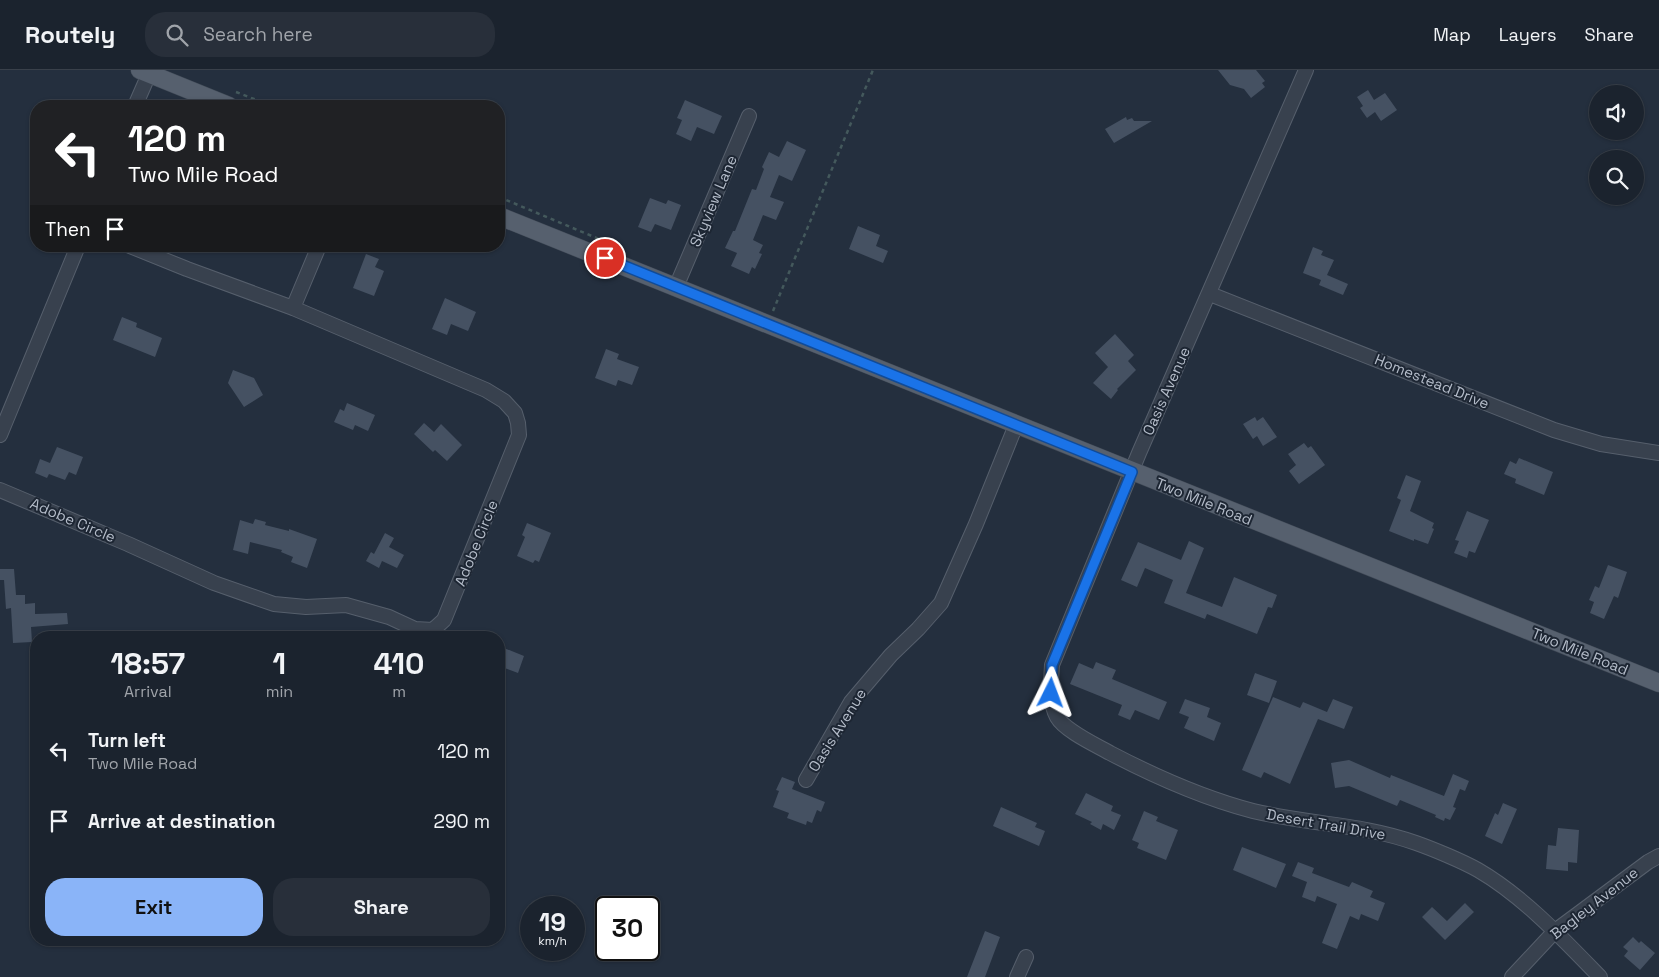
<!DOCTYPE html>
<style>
body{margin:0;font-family:"Space Grotesk",sans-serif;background:#282f3a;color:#f1f3f6;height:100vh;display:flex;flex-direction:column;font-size:19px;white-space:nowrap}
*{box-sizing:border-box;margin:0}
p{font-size:16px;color:#a0a4aa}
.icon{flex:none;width:28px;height:28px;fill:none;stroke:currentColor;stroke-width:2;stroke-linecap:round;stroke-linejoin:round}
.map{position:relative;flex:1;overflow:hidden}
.panel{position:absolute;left:30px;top:561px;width:475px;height:315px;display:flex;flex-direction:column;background:#1b232e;border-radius:20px;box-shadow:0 1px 4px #0004,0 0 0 1px #39404a}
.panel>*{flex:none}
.guide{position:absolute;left:30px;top:30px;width:475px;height:152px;border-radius:20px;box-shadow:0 1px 4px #0004,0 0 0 1px #39404a;background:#202124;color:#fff;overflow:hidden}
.tools{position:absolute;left:1589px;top:15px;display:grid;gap:10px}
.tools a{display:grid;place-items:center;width:55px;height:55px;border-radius:50%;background:#1b232e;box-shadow:0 1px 4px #0004,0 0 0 1px #39404a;font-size:25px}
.speed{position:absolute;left:520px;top:826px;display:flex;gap:10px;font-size:25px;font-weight:700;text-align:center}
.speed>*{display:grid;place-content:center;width:65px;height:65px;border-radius:50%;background:#1b232e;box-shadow:0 1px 4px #0004,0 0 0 1px #39404a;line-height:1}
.speed small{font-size:12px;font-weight:400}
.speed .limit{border:2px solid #111;border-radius:8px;background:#fff;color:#111}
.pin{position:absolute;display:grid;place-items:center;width:42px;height:42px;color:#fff;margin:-21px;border:2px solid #fff;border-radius:50%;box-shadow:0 1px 5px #0007}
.me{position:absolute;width:55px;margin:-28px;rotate:3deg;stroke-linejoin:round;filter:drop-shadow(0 0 4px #0008)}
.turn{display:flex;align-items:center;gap:18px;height:105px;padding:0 15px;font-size:22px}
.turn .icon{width:65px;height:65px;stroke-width:2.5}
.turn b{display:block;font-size:35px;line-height:42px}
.then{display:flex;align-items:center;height:48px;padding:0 15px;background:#0003;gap:10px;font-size:19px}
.eta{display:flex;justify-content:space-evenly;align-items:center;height:85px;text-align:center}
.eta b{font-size:30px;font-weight:800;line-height:35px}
.action{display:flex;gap:10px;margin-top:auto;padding:10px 15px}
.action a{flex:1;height:58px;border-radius:20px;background:#8ab4f8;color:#111;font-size:20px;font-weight:800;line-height:58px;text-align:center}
.action a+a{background:#282f3a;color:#f1f3f6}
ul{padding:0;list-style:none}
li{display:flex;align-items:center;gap:15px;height:70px;padding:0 15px}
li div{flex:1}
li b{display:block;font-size:19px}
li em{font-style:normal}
header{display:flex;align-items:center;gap:30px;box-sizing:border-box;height:70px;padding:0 25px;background:#1b232e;border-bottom:1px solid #39404a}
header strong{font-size:24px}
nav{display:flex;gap:28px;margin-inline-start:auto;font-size:18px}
.search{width:350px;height:45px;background:#282f3a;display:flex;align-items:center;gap:12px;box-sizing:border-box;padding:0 18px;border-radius:20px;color:#a0a4aa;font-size:19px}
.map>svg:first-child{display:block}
.building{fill:#455162}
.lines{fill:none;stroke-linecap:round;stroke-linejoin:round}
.minor-casing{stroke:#565f6c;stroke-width:16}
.major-casing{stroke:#414a57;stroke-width:19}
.path{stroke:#44595c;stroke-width:2.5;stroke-dasharray:4 4;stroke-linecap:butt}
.minor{stroke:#38414e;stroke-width:14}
.major{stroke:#56606e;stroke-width:18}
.route-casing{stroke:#114b97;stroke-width:12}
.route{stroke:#1a73e8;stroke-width:9}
.labels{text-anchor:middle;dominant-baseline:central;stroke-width:4;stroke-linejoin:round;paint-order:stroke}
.street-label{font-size:15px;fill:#b4bcc9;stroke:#1d2633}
</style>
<header>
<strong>Routely</strong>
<div class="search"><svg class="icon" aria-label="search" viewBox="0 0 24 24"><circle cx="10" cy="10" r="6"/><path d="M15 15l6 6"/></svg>Search here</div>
<nav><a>Map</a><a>Layers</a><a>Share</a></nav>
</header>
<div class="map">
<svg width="1659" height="907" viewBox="0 0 1659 907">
<rect width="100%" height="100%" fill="#242f3e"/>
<path class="building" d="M1218 0H1256L1265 11 1262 13 1265 17 1251 28 1244 19 1230 15Z
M1368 20 1374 30 1385 23 1397 40 1381 51 1375 42 1367 48 1360 38 1363 36 1357 27Z
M685 30 722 46 714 64 697 57 691 71 676 64 682 50 677 48Z
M1126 47 1127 50 1132 48 1134 51H1152L1114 73 1105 59Z
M787 71 806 80 792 111 779 105 770 127 784 132 776 150 763 145 753 170 763 175 759 183 762 184 755 199 752 197 749 204 731 196 737 183 725 178 733 161H735L752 119 756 120 764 99 762 97 769 82 779 87Z
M650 128 666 134 668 130 681 135 671 160 655 154 651 162 638 157Z
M858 156 880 165 876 176 888 181 883 193 849 179Z
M1313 177 1323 181 1321 185 1334 190 1327 205 1348 214 1343 225 1319 215 1321 210 1303 203Z
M366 184 379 189 375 197 384 201 374 226 353 218Z
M445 228 476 242 468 261 451 254 447 265 432 259Z
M122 247 137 253 136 257 162 268 155 287 113 270Z
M1115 264 1134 285 1128 291 1136 300 1117 319 1118 320 1111 329 1093 313 1108 297 1095 283Z
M606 279 619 284 617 289 639 297 632 315 618 310 616 316 595 308Z
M233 300 254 308 263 325 244 337 228 313Z
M347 333 375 345 368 361 355 355 353 360 334 352 340 339 344 341Z
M1255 347 1257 351 1263 347 1277 367 1263 376 1257 366 1253 369 1243 354Z
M424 353 434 362 441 354 462 375 447 391 435 380 433 382 414 364Z
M1304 373 1308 378 1311 376 1325 395 1299 414 1289 401 1296 395 1288 384Z
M57 377 83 387 76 405 69 402 65 410 49 404 47 408 35 403 40 389 50 393Z
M1519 388 1553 402 1544 425 1515 413 1516 409 1504 404 1510 391 1516 394Z
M1406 405 1421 411 1410 441 1434 453 1432 458 1434 459 1428 474 1414 469V471L1389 461 1401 430 1397 428Z
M1467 441 1489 450 1475 483 1469 481 1467 488 1454 483 1459 471 1455 470Z
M255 449 266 452 265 455 289 461V459L317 469 307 498 291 492 293 487 281 482 282 480 250 472 248 484 233 480 240 450 253 454Z
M527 453 551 463 539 492 535 490 533 493 517 486 525 467 522 465Z
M385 463 394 468 389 477 404 485 397 498 382 491 379 498 366 491 371 482 374 484Z
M1189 471 1204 478 1186 523 1222 537 1234 507 1277 525 1272 538 1268 537 1257 564 1207 544 1205 549 1164 533 1173 510 1145 498 1137 517 1121 510 1138 472 1181 490Z
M1608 495 1627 502 1618 528 1614 526 1604 549 1590 543 1594 532 1589 530 1595 516 1599 518Z
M0 499H14L16 525H25V534L35 533V544L67 543 68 554 31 557 32 572 13 573 11 538 6 539 4 510H0Z
M499 576 524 586 518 603 499 596Z
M1096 592 1116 600 1112 609 1167 632 1159 650 1135 640 1130 650 1118 645 1122 635 1070 614 1079 593 1093 599Z
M1255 603 1277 611 1269 633 1247 625Z
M1273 627 1300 638 1303 632 1327 642 1333 629 1353 637 1344 659 1318 649 1290 714 1264 702 1261 708 1242 700Z
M1185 629 1210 638 1207 647 1221 653 1214 671 1184 658 1189 647 1179 643Z
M1349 690 1390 708 1391 705 1444 726 1453 704 1469 711 1465 721 1460 719 1453 737 1456 738 1450 750 1445 748 1444 751 1435 747 1436 745 1400 730 1397 736 1349 716 1335 718 1331 693Z
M782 707 795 712 792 719 825 732 821 742 817 740 812 753 807 751 806 755 787 748 789 743 773 737 779 721 776 720Z
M1086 723 1113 736 1111 741 1121 745 1114 760 1103 754 1101 760 1090 754 1092 752 1075 744Z
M1503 733 1517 739 1502 774 1485 766 1495 743 1498 745Z
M1001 737 1037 753 1035 757 1045 761 1039 776 993 756Z
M1144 741 1158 747 1156 751 1178 760 1166 790 1137 778 1139 773 1132 770Z
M1558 758 1579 760 1577 793 1568 792V801L1546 799 1548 775 1556 776Z
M1242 777 1286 794 1276 818 1233 800Z
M1298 792 1314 798 1312 803 1349 817 1352 812 1373 821 1370 827 1385 833 1378 851 1361 844 1359 850 1350 846 1337 879 1322 873 1337 834 1317 826 1315 832 1302 827 1307 812 1292 806Z
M1465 833 1474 842 1445 870 1422 847 1432 837 1447 851Z
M985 861 1000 867 985 907H967Z
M1633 867 1639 873 1641 871 1655 883 1640 900 1624 886 1628 881 1623 877Z"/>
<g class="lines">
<defs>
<path id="minor" d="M1306 0 1139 383 1052 595C1051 611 1049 633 1057 647 1065 661 1096 675 1110 683 1156 707 1203 728 1253 741 1307 754 1363 754 1416 773 1433 779 1462 791 1478 800 1523 826 1564 870 1600 907
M135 36 149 4
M676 217 749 46
M1210 224 1554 360 1601 374 1659 383
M293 238 319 176
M0 365 78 176
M0 420 128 474 214 513 274 534 306 537 346 535 389 547 415 559 433 560 444 550 519 365 518 353 515 343 504 331 486 320 293 238 187 199 130 176
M806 710 851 632 891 585 918 559 941 533 976 454 1016 355
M1017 907 1026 887
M1512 907 1555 861 1648 792 1659 786"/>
<path id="major" d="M140 0 229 36
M499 146 1659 613"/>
</defs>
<use href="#minor" class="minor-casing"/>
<use href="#major" class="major-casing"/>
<path class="path" d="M236 22 272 36
M499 127 599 169
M773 241 873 0"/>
<use href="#minor" class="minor"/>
<use href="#major" class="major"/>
</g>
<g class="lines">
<defs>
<path id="route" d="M605 188 1132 402 1052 595 1051 623"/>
</defs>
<use href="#route" class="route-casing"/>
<use href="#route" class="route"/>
</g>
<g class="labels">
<g class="street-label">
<text transform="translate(713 131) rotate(-67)">Skyview Lane</text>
<text transform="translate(1432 311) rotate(22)">Homestead Drive</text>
<text transform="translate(1166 321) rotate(-66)">Oasis Avenue</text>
<text transform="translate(1204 431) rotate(22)">Two Mile Road</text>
<text transform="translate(73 450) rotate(23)">Adobe Circle</text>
<text transform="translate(476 473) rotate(-68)">Adobe Circle</text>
<text transform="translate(1580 581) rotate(22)">Two Mile Road</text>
<text transform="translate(837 660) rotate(-58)">Oasis Avenue</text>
<text transform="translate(1326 754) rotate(10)">Desert Trail Drive</text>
<text transform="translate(1594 833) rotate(-38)">Bagley Avenue</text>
</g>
</g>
</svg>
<div class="tools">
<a><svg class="icon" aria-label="sound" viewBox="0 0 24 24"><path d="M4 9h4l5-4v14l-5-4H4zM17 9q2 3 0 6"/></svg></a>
<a><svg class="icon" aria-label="search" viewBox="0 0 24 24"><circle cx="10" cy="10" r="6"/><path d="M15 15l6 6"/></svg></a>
</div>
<div class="speed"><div>19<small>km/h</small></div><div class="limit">30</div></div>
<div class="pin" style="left:605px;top:188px;background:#d93025"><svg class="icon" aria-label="arrive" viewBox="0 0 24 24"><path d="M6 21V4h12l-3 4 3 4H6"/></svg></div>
<svg class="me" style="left:1051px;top:623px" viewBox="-20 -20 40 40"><path d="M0-17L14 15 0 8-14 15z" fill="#1a73e8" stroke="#fff" stroke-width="4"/></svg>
<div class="guide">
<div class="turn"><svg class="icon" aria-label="left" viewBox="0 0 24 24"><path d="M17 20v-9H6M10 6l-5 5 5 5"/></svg><div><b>120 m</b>Two Mile Road</div></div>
<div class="then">Then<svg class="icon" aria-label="arrive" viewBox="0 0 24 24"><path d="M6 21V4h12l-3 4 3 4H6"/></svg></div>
</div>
<section class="panel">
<div class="eta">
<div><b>18:57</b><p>Arrival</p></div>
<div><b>1</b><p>min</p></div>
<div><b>410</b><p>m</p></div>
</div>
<ul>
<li><svg class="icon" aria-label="left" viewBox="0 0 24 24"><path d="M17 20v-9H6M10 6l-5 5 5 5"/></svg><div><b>Turn left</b><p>Two Mile Road</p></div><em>120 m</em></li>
<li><svg class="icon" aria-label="arrive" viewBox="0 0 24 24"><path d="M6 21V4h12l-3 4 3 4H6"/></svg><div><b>Arrive at destination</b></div><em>290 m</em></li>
</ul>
<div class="action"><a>Exit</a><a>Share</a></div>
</section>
</div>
